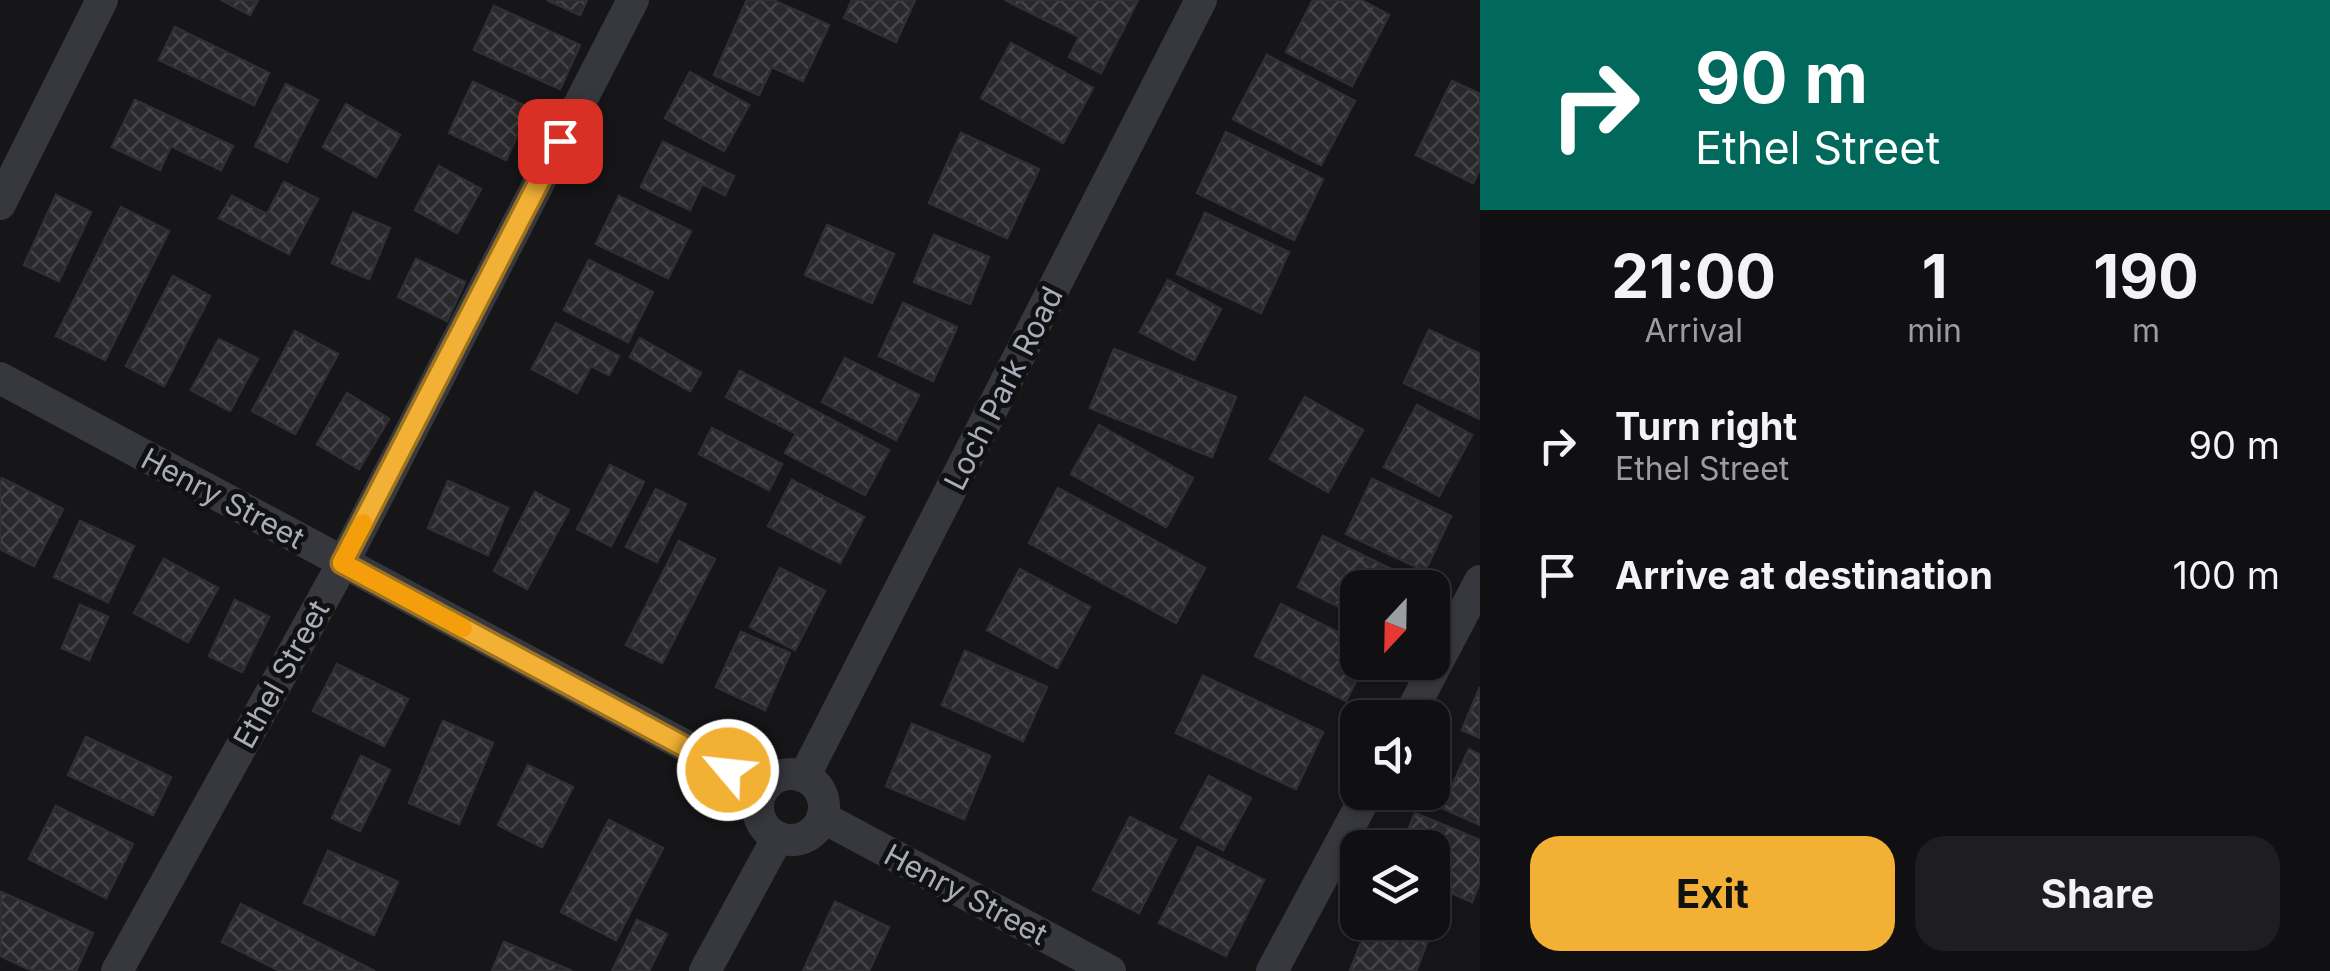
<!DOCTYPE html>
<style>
body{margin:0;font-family:Inter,sans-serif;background:#1e1e20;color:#f1f3f6;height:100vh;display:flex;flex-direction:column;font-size:38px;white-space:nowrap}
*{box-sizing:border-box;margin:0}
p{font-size:32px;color:#9c9d9f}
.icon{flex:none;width:55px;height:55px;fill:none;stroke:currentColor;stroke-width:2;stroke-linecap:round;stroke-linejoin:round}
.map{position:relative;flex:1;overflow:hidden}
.panel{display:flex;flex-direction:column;background:#101012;width:850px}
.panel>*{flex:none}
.banner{background:#00695c;color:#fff;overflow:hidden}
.needle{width:65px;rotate:202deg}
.buttons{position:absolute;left:1340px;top:570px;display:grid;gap:20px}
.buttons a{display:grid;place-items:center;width:110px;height:110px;border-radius:20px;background:#101012;box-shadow:0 2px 8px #0004,0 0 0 2px #303032;font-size:50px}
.pin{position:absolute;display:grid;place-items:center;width:85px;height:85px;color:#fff;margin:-42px;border-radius:20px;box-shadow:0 5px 15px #0006}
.me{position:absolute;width:110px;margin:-55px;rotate:298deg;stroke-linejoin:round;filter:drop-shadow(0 0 8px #0008)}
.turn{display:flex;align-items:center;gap:35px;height:210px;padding:0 50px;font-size:45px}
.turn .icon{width:130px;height:130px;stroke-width:2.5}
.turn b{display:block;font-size:70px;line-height:85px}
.eta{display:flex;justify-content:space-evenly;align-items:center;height:170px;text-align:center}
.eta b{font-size:60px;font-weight:700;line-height:70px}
.action{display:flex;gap:20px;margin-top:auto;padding:20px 50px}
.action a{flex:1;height:115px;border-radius:30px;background:#f2b134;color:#111;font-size:40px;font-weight:700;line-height:115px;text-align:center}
.action a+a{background:#1e1e20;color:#f1f3f6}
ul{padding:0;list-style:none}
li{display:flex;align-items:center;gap:30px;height:130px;padding:0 50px}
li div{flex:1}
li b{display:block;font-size:38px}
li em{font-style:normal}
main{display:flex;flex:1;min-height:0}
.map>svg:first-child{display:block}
.building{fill:url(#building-cross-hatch);stroke:#303034;stroke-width:2.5}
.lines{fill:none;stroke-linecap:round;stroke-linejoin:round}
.minor{stroke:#37383d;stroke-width:32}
.route-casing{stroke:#9d7322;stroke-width:25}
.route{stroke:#f2b134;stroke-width:18}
.slow{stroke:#f59e0b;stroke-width:18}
.labels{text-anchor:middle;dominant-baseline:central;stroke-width:10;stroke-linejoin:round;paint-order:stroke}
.street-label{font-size:30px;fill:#a8adb8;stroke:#111113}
</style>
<main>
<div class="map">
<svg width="1480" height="971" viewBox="0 0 1480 971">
<defs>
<pattern id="building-cross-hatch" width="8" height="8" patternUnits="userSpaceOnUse" patternTransform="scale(2.5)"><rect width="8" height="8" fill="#29292c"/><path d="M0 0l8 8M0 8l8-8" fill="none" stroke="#454548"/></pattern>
</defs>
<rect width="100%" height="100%" fill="#161618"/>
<path class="building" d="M221 0H258L250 15Z
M547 0H587L580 15Z
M747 0H773L829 25 803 81 772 67 759 95 714 75Z
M852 0H915L896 42 844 18Z
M1005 0H1138L1101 73 1069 57 1079 37Z
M1313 0H1361L1389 15 1352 86 1286 52Z
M494 6 580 45 560 89 474 50Z
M175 27 269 73 254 105 159 60Z
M1011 43 1093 88 1063 143 981 98Z
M1267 55 1355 101 1321 165 1233 119Z
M690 72 749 105 724 151 665 118Z
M1452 81 1480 94V169L1473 183 1416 155Z
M473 82 530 108 506 160 449 133Z
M286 84 318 100 287 162 255 146Z
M135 100 233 146 221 170 171 146 160 170 112 147Z
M346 104 400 135 376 177 323 147Z
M1226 132 1323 179 1294 240 1197 193Z
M961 133 1039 169 1007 238 929 203Z
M663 142 734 176 725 195 702 184 690 210 641 187Z
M439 166 481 189 457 233 415 210Z
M284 182 318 199 289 254 219 218 232 196 267 214Z
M56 195 91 212 59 281 24 265Z
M619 196 691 231 668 278 596 244Z
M121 207 169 231 105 360 56 336Z
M353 213 390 228 369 279 332 263Z
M1205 213 1289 252 1261 313 1177 274Z
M827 225 894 254 872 303 805 275Z
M934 235 989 257 970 304 914 282Z
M416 259 465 282 447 321 398 297Z
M589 260 653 292 628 342 564 310Z
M173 276 210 296 164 386 126 366Z
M1168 280 1221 309 1194 360 1140 332Z
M903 303 957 327 933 381 879 356Z
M556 323 619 356 609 375 591 366 577 393 532 369Z
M1429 330 1480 354V419L1404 383Z
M295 331 338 354 295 434 252 411Z
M640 338 701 373 690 391 630 357Z
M219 339 258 359 230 411 191 390Z
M1114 349 1236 397 1212 457 1090 408Z
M845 358 919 395 896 440 822 402Z
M740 371 889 450 865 495 785 453 796 434 726 397Z
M347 393 389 419 359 469 317 444Z
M1305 397 1363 430 1328 492 1270 459Z
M1417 405 1472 435 1439 496 1384 467Z
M1099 425 1193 478 1166 527 1071 474Z
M712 428 782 464 769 490 699 454Z
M610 465 644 482 611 546 577 529Z
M2 478 63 509 34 566 0 549V483Z
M1372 479 1451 516 1425 571 1346 534Z
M792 480 864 517 840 563 768 526Z
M448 481 508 508 488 555 428 528Z
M1058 488 1205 568 1176 623 1029 543Z
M656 489 686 504 657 562 626 547Z
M535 492 569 510 527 589 494 571Z
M80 521 134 546 108 602 54 577Z
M1323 536 1416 581 1413 588H1358V616L1298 587Z
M679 541 715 559 662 663 626 645Z
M164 559 218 588 188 642 134 613Z
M780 568 825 591 795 650 750 627Z
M1020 569 1090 607 1057 668 987 630Z
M235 600 269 617 242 672 209 656Z
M1281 604 1358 642V662H1365L1346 701 1255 656Z
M80 605 108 617 89 660 62 648Z
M741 632 790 653 765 710 716 687Z
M965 651 1047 687 1023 741 942 705Z
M337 664 408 699 384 746 313 711Z
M1203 676 1323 732 1296 789 1176 733Z
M1480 687V738L1462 730Z
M443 721 493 743 459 824 409 803Z
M912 724 990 756 964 819 886 786Z
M86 737 171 777 153 815 68 775Z
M1469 749 1480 755V825L1442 808Z
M361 756 390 770 360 831 332 818Z
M528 765 573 787 542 847 498 825Z
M1209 776 1251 798 1223 850 1181 828Z
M56 806 133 844 106 898 29 859Z
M1415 813 1480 840V882L1472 902 1432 885V848H1401Z
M1130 817 1176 840 1139 913 1093 890Z
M609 820 663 848 616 940 561 912Z
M1198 847 1264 880 1226 956 1159 923Z
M328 851 398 882 374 935 304 903Z
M1 892 93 933 76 971H33L0 956Z
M835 902 889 927 869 971H803Z
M241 904 375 971H280L222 942Z
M637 920 667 934 649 971H612Z
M1369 922H1413L1432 930 1416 971H1350Z
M504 942 572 971H492Z"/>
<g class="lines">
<path class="minor" d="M0 204 102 0
M0 378 764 788
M1408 718 1480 581
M758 807a33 33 0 1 1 66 0a33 33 0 1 1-66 0Z
M804 777 1201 0
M822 817 1110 971
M117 971 343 563 633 0
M705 971 778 837
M1272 971 1368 792"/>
</g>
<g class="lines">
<defs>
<path id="route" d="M560 141 342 563 728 770"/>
</defs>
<use href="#route" class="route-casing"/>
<use href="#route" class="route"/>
<path class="slow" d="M363 523 342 563 463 628"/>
</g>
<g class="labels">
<g class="street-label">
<text transform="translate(1003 388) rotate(-63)">Loch Park Road</text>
<text transform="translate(223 498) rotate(28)">Henry Street</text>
<text transform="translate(281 674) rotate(-61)">Ethel Street</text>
<text transform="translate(966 894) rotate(28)">Henry Street</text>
</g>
</g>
</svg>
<div class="buttons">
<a><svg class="needle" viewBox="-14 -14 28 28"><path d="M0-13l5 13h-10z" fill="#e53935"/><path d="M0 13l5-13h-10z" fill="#9c9d9f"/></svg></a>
<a><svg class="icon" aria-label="sound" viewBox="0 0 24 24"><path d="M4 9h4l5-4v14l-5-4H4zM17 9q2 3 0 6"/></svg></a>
<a><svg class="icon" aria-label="layers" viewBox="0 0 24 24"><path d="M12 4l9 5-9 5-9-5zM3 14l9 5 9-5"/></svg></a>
</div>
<div class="pin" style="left:560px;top:141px;background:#d93025"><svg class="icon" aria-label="arrive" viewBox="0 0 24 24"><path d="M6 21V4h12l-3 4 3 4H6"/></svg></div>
<svg class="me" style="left:728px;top:770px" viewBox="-20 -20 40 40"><circle r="17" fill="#f2b134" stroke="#fff" stroke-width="3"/><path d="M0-11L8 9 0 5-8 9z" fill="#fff"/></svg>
</div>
<section class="panel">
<div class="banner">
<div class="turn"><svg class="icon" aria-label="right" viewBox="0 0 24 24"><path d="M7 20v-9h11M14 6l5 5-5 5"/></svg><div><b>90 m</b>Ethel Street</div></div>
</div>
<div class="eta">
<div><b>21:00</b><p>Arrival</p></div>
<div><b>1</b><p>min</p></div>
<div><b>190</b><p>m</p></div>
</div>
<ul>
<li><svg class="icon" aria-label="right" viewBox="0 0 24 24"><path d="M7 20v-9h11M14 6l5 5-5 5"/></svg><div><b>Turn right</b><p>Ethel Street</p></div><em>90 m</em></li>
<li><svg class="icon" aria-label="arrive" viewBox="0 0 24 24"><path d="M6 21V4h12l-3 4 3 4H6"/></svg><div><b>Arrive at destination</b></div><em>100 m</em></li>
</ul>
<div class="action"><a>Exit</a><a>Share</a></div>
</section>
</main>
